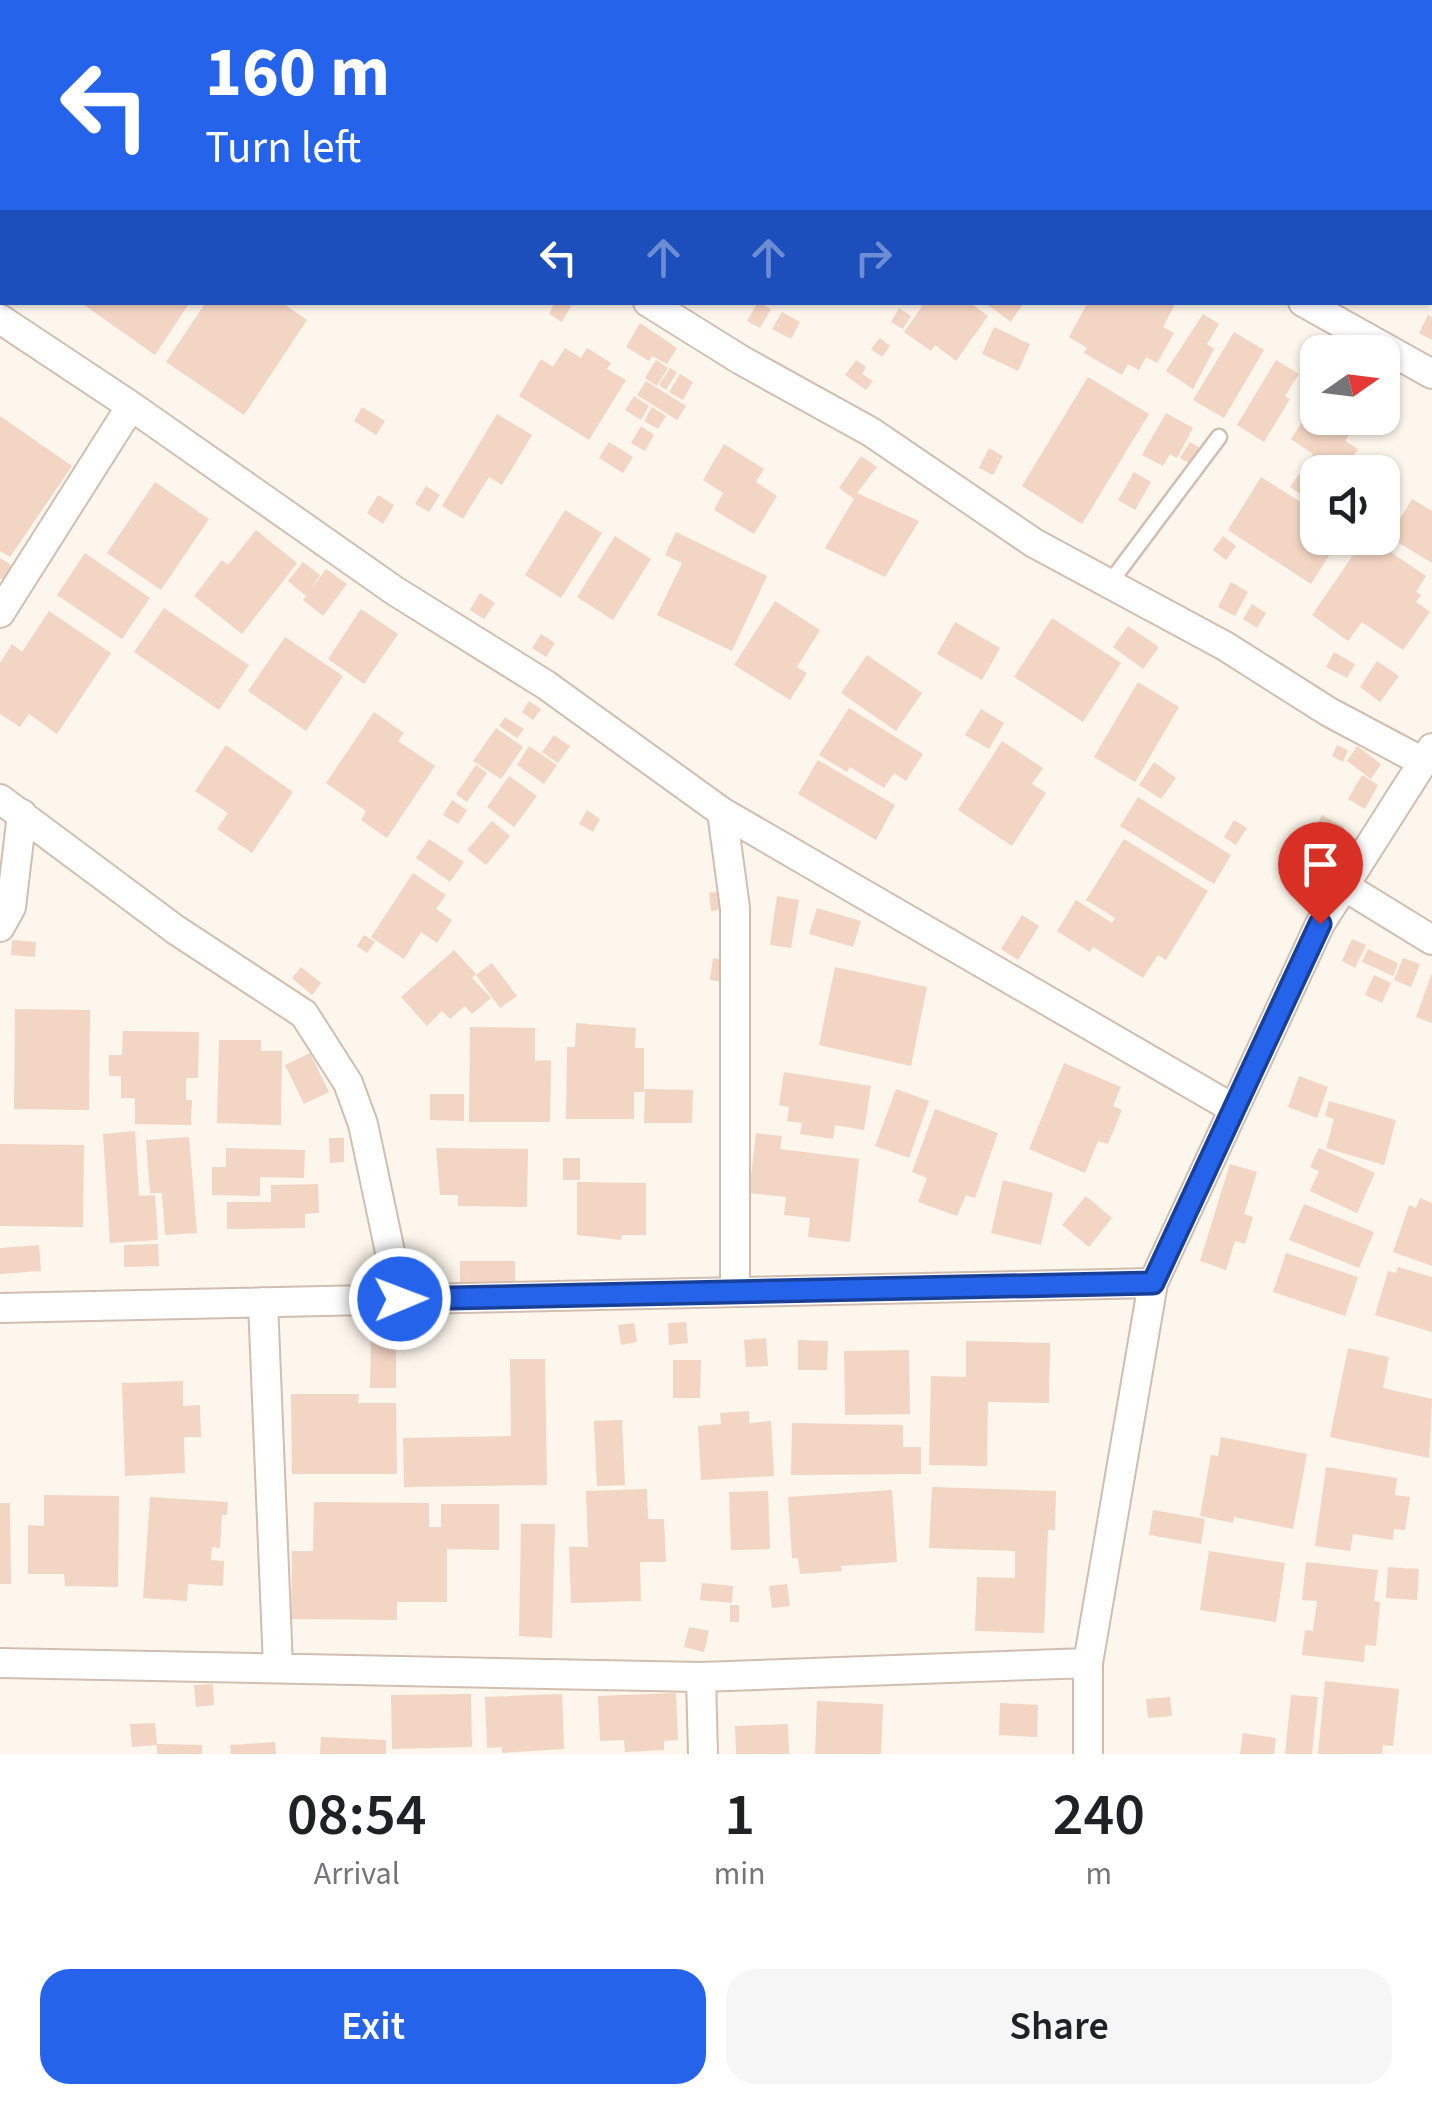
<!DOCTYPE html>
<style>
body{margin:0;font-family:"Source Sans 3",sans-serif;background:#f6f6f6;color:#202124;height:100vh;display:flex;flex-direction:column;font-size:38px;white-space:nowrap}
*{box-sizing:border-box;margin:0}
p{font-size:32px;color:#757577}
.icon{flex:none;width:55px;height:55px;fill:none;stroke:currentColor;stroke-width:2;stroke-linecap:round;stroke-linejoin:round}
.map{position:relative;height:1754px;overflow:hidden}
.sheet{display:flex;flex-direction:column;background:#fff;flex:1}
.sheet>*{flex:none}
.guide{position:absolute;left:0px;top:0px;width:1432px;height:305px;box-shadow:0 2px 8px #0004;background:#2563eb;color:#fff;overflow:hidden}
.needle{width:65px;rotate:76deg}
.buttons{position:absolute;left:1300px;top:335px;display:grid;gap:20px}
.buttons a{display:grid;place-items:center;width:100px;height:100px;border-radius:20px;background:#fff;box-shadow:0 2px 8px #0004;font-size:50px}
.pin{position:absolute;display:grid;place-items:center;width:85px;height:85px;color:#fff;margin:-102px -42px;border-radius:50% 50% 50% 0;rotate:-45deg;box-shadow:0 0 10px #0007}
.pin .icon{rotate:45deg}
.me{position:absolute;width:110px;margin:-55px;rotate:89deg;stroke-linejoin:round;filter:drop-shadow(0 0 8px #0008)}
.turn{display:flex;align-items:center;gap:35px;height:210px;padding:0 40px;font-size:45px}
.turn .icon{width:130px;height:130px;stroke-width:2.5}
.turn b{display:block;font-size:70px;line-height:85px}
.lanes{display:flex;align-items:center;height:95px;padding:0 40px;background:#0003;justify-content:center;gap:50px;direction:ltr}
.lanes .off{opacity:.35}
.eta{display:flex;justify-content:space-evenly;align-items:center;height:170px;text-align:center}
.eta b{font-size:60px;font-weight:600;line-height:70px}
.button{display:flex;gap:20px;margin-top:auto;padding:20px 40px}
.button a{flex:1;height:115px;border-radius:30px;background:#2563eb;color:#fff;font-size:40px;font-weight:600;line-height:115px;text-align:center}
.button a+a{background:#f6f6f6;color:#202124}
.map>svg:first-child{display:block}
.building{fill:#f3d5c3}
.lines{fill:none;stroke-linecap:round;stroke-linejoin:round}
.lane-casing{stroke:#d1beb0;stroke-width:19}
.street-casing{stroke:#d1beb0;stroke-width:32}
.lane{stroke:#fff;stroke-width:14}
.street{stroke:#fff;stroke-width:28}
.route-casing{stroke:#184099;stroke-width:25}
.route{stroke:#2563eb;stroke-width:18}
</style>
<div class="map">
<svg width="1432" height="1754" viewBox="0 0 1432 1754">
<rect width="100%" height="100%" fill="#fdf6ec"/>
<path class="building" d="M80 302H190L155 355Z
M206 302H281L307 320 244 415 166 362Z
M555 302H573L562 322 549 314Z
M758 302 771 309 760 328 747 321Z
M925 302H969L988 316 956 361 935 345 931 351 904 332Z
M984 302H1024L1011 322Z
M1088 302H1168L1174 306 1163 327 1174 333 1157 363 1146 357 1139 370 1128 364 1122 375 1084 353 1087 348 1069 337Z
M899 308 911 316 903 329 891 322Z
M782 312 800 322 791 339 772 329Z
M1203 314 1219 324 1207 344 1214 349 1193 389 1166 371Z
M1428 315 1432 317V340L1419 333Z
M640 323 677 348 667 364 652 356 649 361 626 347Z
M994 327 1030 344 1018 371 982 354Z
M1234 332 1264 350 1224 418 1193 400Z
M880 338 890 346 882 357 871 349Z
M565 348 581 358 587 348 611 363 607 369 626 380 589 440 519 396 541 359 553 367Z
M656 360 668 368 657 386 645 378Z
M856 360 866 367 862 374 873 381 866 390 845 375Z
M1276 360 1299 374 1285 396 1290 399 1264 442 1237 425Z
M670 368 677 372 666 390 659 385Z
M680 374 693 382 683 400 669 392Z
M1088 377 1149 414 1082 524 1022 486Z
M646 381 686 406 677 420 637 395Z
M634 396 649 406 641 420 625 410Z
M1318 397V418H1371L1361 434 1354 428 1345 441 1358 449 1342 472H1323L1307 462 1313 454 1291 439Z
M362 407 385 421 376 435 354 421Z
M652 407 666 416 658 429 644 421Z
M1166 413 1193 428 1177 458 1170 454 1163 466 1142 455Z
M497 414 532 435 502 485 489 477 463 519 442 506Z
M0 416 72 466 10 557 0 551Z
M641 426 654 435 645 451 631 443Z
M609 442 633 457 623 473 599 458Z
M1190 442 1201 449 1192 465 1180 458Z
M724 444 764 469 756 482 777 496 754 534 714 510 723 493 703 480Z
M989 448 1003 456 993 475 979 468Z
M861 456 877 467 857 493 919 521 885 577 825 548 854 499 839 488Z
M1134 472 1151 482 1135 510 1118 500Z
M1300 473 1318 484V506L1290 487Z
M1261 477 1318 513V538H1340L1311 584 1228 530Z
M155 482 209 519 161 590 107 553Z
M426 486 440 495 429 512 415 504Z
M378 495 394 505 383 524 367 513Z
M1412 499 1432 511V563L1389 537Z
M565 510 602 533 561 598 525 575Z
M256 530 297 563 242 634 194 596 222 560 228 565Z
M676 532 767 576 732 651 657 615 682 563 665 555Z
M615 536 651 559 613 620 577 597Z
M1223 536 1236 546 1226 560 1213 550Z
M1365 538H1370L1426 576 1416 592 1421 595 1416 602 1430 612 1403 650 1362 622 1348 641 1312 615Z
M85 553 150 598 122 639 57 595Z
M0 558 16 568 6 582 0 578Z
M303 562 320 575 310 591 326 569 347 584 323 616 303 600 306 596 288 581Z
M1231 582 1248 592 1235 616 1218 607Z
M480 593 495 603 484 619 470 610Z
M775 601 820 630 797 667 807 673 790 700 734 665Z
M1252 604 1266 613 1257 628 1243 619Z
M164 608 249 665 219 710 134 652Z
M361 609 398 634 364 684 328 659Z
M49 611 111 653 57 734 29 714 20 727 0 714V663L12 644 22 652Z
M1052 618 1121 663 1083 722 1014 677Z
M955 622 1000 648 982 680 937 654Z
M1128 626 1159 647 1143 669 1113 647Z
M541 634 555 643 546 657 532 648Z
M285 637 343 676 306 731 248 691Z
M1334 652 1355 664 1347 678 1326 667Z
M867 655 922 693 896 731 841 693Z
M1377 661 1399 676 1380 702 1360 687Z
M1138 682 1179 707 1135 782 1094 757Z
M529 701 541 709 533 720 522 712Z
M849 708 923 754 906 781 894 773 884 788 850 767 847 772 819 755Z
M981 709 1004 723 989 749 965 735Z
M374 712 404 733 398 741 435 766 387 838 361 820 366 811 326 783Z
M505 717 524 729 517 738 499 726Z
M496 728 523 747 501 779 473 761Z
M554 735 570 746 558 763 542 752Z
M1002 741 1043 768 1032 784 1046 793 1012 846 958 810Z
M226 745 293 792 252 853 217 829 228 813 195 791Z
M1337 745 1348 750 1343 762 1332 756Z
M529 746 557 765 544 784 517 765Z
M1357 746 1381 764 1371 779 1347 761Z
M818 760 895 805 876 840 798 794Z
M1154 762 1176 778 1161 799 1139 785Z
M476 765 487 773 467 802 456 794Z
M1362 775 1378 785 1365 809 1348 799Z
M509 776 537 796 514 827 487 807Z
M1138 797 1231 855 1214 884 1120 826Z
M452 800 467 810 458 824 443 815Z
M587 810 600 819 593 832 579 824Z
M1322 815 1344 827 1328 858 1306 846Z
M1234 820 1247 828 1236 845 1224 837Z
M492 821 510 836 486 865 467 850Z
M429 839 464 862 450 882 416 858Z
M1124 839 1208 891 1166 960 1158 955 1143 978 1093 947 1090 952 1057 931 1076 900 1112 923 1115 918 1086 900Z
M1302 850 1316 856 1311 867 1297 860Z
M1296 865 1320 877 1313 890 1289 878Z
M413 873 446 895 436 909 452 920 437 943 421 932 404 959 371 937Z
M722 891 725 909 711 911 709 893Z
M777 896 799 900 791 948 770 945Z
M817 908 861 921 853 947 809 934Z
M1022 915 1039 926 1018 960 1001 949Z
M364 935 375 942 367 953 357 946Z
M1352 939 1366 945 1355 968 1342 961Z
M12 940 36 942 35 957 11 955Z
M1368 949 1398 963 1393 976 1362 962Z
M454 950 476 974 472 978 491 998 472 1014 465 1006 450 1019 442 1011 427 1026 401 997Z
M713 958 729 961 725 982 710 980Z
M1403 958 1420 964 1411 987 1394 980Z
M492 963 517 996 500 1008 476 975Z
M301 967 321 983 312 995 292 978Z
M835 967 927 987 911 1066 819 1045Z
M1432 973V1023L1416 1017Z
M1374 975 1391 983 1382 1003 1365 995Z
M15 1009 90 1010 89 1110 14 1109Z
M576 1023 636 1028 635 1048H644V1092H634V1119H566L567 1047H575Z
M470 1027 535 1028V1061L551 1060 550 1122H469Z
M123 1031 199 1032 198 1078H186V1100H192L191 1125 135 1124V1098H121V1076H109V1055H122Z
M219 1040H261V1051H282L281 1125 217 1123Z
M310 1053 329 1092 304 1104 285 1065Z
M1064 1063 1121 1087 1113 1106 1122 1110 1108 1144 1098 1141 1085 1173 1029 1149Z
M784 1072 871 1086 864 1130 835 1125 833 1139 800 1134 802 1123 787 1121 789 1107 779 1105Z
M1299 1076 1328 1087 1317 1118 1288 1107Z
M645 1089 693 1090 692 1123H644Z
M896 1089 929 1101 909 1158 875 1146Z
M430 1094H464V1121L430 1120Z
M1329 1101 1396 1120 1384 1165 1326 1148 1334 1119 1325 1116Z
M935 1109 998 1133 975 1198 966 1195 957 1216 918 1202 927 1178 912 1172Z
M135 1131 139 1196 155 1195 158 1240 110 1243 103 1134Z
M756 1133 782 1136 780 1149 859 1159 850 1242 808 1237 810 1218 784 1215 786 1197 749 1193Z
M189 1137 197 1233 165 1235 162 1193H150L146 1140Z
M329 1138H344V1162L330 1163Z
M0 1144 84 1145 83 1227 0 1226Z
M226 1148 305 1150 304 1178 260 1177V1196L212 1195V1167H226Z
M436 1148 528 1149 527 1207 458 1206V1195H440Z
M1319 1148 1375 1173 1357 1213 1310 1191 1319 1171 1310 1167Z
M563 1158H580V1180H563Z
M1230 1164 1257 1172 1244 1214 1253 1217 1245 1244 1235 1241 1226 1270 1200 1261Z
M1003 1180 1053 1193 1041 1245 991 1233Z
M577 1182 646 1183V1235H622L621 1240 577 1235Z
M318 1184 319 1213 305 1214V1228L227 1229V1202H271V1185Z
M1086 1196 1112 1218 1089 1247 1062 1225Z
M1420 1198 1432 1203V1266L1393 1252 1409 1205 1416 1208Z
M1304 1204 1374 1232 1359 1268 1289 1240Z
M158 1244 159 1266 124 1267V1245Z
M39 1245 41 1271 0 1274V1248Z
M1286 1253 1358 1277 1345 1316 1273 1292Z
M460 1261H515V1283H460Z
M1398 1267 1432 1277V1332L1375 1315 1388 1271 1396 1273Z
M686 1322 688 1343 669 1345 668 1323Z
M634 1323 637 1342 621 1345 618 1325Z
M371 1338H396V1388H370Z
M766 1338 768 1366 746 1367 744 1340Z
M798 1340 828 1341 827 1370H798Z
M966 1341 1050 1343 1049 1403 988 1402 987 1466 929 1465 931 1376 966 1377Z
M1348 1348 1389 1357 1383 1388 1432 1399 1429 1458 1330 1437Z
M909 1350 910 1414 845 1415 844 1351Z
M510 1359H545L547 1485 404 1487 403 1438 511 1436Z
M673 1360H701L700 1398H673Z
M183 1381V1406L200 1405 201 1437H184L185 1473 125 1476 122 1383Z
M291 1394H359L358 1403H396L397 1474H292Z
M749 1411V1423L771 1421 774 1476 701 1480 698 1426 721 1424 720 1413Z
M622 1420 625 1485 597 1486 594 1421Z
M792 1423 903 1425V1447H921V1474L791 1475Z
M1221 1437 1307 1454 1293 1529 1234 1517 1233 1523 1200 1516 1211 1455 1218 1456Z
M1326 1467 1397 1478 1395 1495 1410 1497 1405 1530 1394 1529 1393 1540 1353 1534 1350 1551 1315 1546Z
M932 1487 1056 1491 1055 1530H1048L1044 1633 975 1631 977 1577 1015 1578V1551L929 1548Z
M647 1489 648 1519H664L666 1562H640L641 1601 571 1603 569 1547H588L586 1491Z
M892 1490 897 1562 841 1566 842 1571 800 1574 798 1558H792L788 1497Z
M768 1491 770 1549 731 1550 729 1492Z
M44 1495 119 1496 118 1587 65 1586 64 1574H28V1525L44 1526Z
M150 1497 228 1502 227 1515H222L220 1548 212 1547 211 1560 224 1561 223 1586 188 1584 187 1601 143 1598Z
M314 1502 429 1503V1527H441V1504H499V1550L447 1549V1602H397V1620L291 1619 292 1551H313Z
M0 1503H10L11 1584H0Z
M1153 1510 1205 1519 1201 1544 1149 1535Z
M521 1524H555L552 1638 519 1636Z
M1209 1551 1285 1563 1276 1622 1200 1610Z
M1306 1562 1378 1570 1374 1601 1380 1602 1376 1646 1365 1645 1364 1662 1302 1655 1305 1630 1313 1631 1317 1601 1302 1600Z
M1388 1567 1419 1569 1417 1600 1386 1598Z
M702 1583 733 1586 732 1603 700 1600Z
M787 1584 790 1606 772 1608 769 1586Z
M730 1605H739V1622H730Z
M689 1627 709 1631 704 1652 684 1647Z
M1325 1681 1399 1689 1393 1746 1383 1745 1382 1754H1318Z
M213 1684 214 1705 196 1707 194 1685Z
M676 1693 678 1740 664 1741V1750L625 1752 624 1740 600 1741 598 1696Z
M471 1694 472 1747 392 1749 391 1695Z
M562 1694 564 1749 502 1753V1747L487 1748 485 1697Z
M1291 1695 1318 1697 1312 1754H1285Z
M1170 1697 1172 1716 1148 1718 1146 1699Z
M817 1701 883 1704 881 1754H815Z
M1000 1703 1038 1705 1037 1737 999 1735Z
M155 1723 157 1745 132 1747 130 1724Z
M788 1724 789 1754H736L735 1726Z
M1243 1733 1276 1738 1274 1754H1240Z
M321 1737 386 1740V1754H320Z
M275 1742 276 1754H231L230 1745Z
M157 1744 202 1745V1754H157Z"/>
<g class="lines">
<defs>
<path id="lane" d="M1430 193 1432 194
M1109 584 1219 437"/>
<path id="street" d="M175 0 179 2
M807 0 810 2
M648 302 741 360 871 432 1034 543 1225 646 1329 712 1423 762
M1303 302 1432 374
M0 319 131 406 395 591 546 685 722 812 735 908V1292
M0 613 131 406
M0 799 176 930 304 1014 348 1083 363 1124 400 1299
M722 812 1234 1109
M1344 886 1432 940
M0 927 11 907 22 814
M263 1302 278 1667
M0 1308 1153 1283
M0 1663 701 1677 1088 1663
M701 1677 703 1754
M1088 1754V1663L1153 1283 1320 924 1432 748"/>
</defs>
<use href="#lane" class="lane-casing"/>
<use href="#street" class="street-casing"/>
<use href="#lane" class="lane"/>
<use href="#street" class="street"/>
</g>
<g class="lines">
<defs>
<path id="route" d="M400 1299 1153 1283 1320 924"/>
</defs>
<use href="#route" class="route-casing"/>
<use href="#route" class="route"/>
</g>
</svg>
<div class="buttons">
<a><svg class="needle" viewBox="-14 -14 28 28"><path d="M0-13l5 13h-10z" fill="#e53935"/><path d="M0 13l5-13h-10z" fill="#757577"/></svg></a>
<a><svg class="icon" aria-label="sound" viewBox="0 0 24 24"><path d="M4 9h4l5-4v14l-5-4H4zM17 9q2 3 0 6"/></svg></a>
</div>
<div class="pin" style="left:1320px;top:924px;background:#d93025"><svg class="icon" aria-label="arrive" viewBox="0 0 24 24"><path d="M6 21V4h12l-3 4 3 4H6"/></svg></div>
<svg class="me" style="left:400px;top:1299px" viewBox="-20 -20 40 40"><circle r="17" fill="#2563eb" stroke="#fff" stroke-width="3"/><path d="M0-11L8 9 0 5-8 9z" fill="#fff"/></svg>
<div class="guide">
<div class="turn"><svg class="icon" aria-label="left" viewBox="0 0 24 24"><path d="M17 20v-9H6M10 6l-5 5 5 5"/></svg><div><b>160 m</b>Turn left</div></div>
<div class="lanes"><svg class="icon" aria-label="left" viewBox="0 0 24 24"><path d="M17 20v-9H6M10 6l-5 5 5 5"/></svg><svg class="icon off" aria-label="ahead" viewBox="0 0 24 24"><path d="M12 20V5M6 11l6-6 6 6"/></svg><svg class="icon off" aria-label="ahead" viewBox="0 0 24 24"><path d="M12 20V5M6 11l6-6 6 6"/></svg><svg class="icon off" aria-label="right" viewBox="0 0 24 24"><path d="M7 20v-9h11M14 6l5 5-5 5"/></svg></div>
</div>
</div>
<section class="sheet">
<div class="eta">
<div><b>08:54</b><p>Arrival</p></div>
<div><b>1</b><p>min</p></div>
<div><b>240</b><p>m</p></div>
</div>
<div class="button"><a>Exit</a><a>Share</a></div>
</section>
